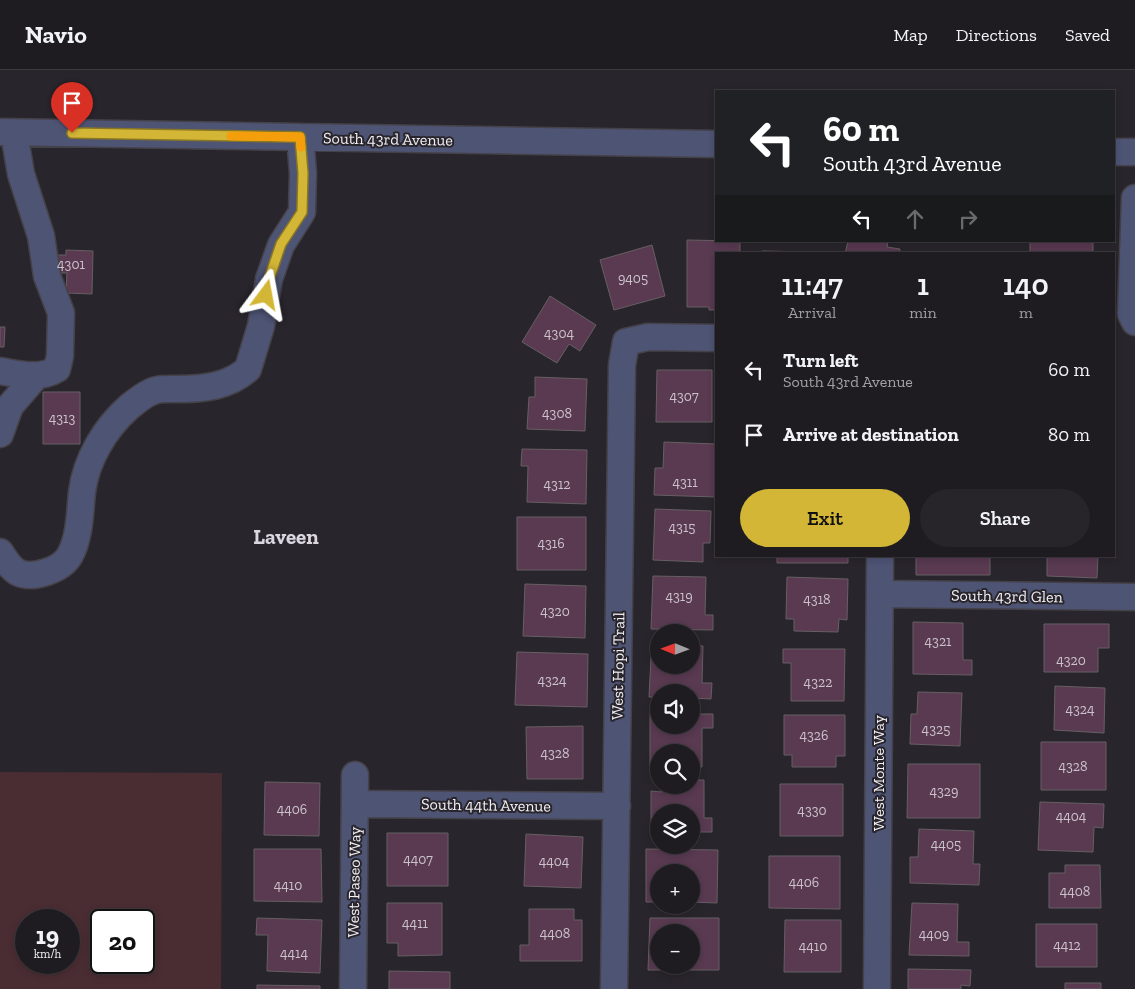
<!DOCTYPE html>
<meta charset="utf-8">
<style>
body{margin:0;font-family:"Zilla Slab",serif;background:#27252a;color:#f1f3f6;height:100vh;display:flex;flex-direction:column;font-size:19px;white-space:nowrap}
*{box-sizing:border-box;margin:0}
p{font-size:16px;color:#a1a1a5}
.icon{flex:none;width:28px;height:28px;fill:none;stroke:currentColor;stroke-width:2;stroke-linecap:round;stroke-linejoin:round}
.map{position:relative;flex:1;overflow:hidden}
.sheet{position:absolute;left:715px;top:182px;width:400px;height:305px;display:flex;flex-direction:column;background:#1f1c21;border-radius:0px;box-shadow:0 2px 8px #0003,0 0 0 1px #3c3a3f}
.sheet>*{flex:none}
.hud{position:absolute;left:715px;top:20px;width:400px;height:152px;border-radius:0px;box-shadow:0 2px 8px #0003,0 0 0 1px #3c3a3f;background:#202124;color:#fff;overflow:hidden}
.needle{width:32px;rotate:271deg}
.fabs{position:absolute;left:650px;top:554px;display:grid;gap:10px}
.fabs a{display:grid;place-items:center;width:50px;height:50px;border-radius:50%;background:#1f1c21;box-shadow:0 2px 8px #0003,0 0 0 1px #3c3a3f;font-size:25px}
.speed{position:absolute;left:15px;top:839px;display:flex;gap:10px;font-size:25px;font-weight:700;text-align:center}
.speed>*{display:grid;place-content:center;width:65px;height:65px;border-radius:50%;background:#1f1c21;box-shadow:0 2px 8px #0003,0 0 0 1px #3c3a3f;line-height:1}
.speed small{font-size:12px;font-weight:400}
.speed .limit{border:2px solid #111;border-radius:8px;background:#fff;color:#111}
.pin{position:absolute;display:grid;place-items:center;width:42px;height:42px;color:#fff;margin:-51px -21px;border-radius:50% 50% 50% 0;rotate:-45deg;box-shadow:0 0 5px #0007}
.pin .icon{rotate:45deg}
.me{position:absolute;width:55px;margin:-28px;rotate:13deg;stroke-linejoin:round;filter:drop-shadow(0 0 4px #0008)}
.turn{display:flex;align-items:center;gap:18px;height:105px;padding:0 25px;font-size:22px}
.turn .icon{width:65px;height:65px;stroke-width:2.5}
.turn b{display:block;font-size:35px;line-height:42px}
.lanes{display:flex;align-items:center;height:48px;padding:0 25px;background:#0003;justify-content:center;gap:25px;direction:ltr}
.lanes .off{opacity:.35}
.eta{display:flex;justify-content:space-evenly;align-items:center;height:85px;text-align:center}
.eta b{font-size:30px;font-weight:600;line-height:35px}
.primary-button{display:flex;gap:10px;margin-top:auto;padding:10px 25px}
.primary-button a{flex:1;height:58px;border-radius:30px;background:#d3b635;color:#111;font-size:20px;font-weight:600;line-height:58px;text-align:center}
.primary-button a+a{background:#27252a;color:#f1f3f6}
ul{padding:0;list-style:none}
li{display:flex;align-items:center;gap:15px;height:65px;padding:0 25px}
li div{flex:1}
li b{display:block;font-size:19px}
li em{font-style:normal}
header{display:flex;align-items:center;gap:30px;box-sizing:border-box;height:70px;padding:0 25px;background:#1f1c21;border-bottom:1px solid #3c3a3f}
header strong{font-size:24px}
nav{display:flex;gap:28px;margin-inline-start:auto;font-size:18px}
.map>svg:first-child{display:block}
.green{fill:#4a2d33;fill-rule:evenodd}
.building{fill:#593a51;stroke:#675f64;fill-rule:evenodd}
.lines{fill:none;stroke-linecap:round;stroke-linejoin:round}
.minor-casing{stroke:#454148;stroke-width:29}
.minor{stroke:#4e5474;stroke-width:26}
.route-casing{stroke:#897622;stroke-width:12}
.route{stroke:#d3b635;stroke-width:9}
.slow{stroke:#f59e0b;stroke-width:9}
.labels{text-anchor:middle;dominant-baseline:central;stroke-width:4;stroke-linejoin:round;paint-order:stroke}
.number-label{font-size:14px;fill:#ccc2cc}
.street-label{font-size:16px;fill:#f2f0f5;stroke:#29252c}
.district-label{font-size:21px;font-weight:bold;fill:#dad6df;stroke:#29252c}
</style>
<header>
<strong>Navio</strong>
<nav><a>Map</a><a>Directions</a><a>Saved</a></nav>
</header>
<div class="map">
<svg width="1135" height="919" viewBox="0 0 1135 919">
<rect width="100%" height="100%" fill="#29252c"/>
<path class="green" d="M0 702 222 703 221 919H0ZM26 850H69V892H26ZM101 850H144V892H101Z"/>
<path class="building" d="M687 170 740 171V184H716V240H709V237H687Z
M848 171H888L887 177 900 179 899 184H845Z
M1030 171H1093V184H1030Z
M652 175 665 226 614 240 600 190Z
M66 180 93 181 92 224 66 223 67 203H49V185H66Z
M762 181 814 182V184H762Z
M550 226 596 255 580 281 569 274 557 293 522 272Z
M0 257H5L4 277H0Z
M657 300H712V352H656Z
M535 307 587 309 585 361 527 359 529 327H535Z
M43 322H80V374H43Z
M664 372 716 374V427L654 425 655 398H663Z
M522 379 587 380 586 434 527 432 528 396H521Z
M655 439 711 441 710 473H703V492L653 490Z
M517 447H586V500H517Z
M777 486H848V493H777Z
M916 486H990V505H916Z
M1047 486H1109H1098L1097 508 1047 506Z
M653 506 706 507 705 545H713V560L651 559Z
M787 507 848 509 847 550 839 549 838 562 794 561V549H786Z
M525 514 586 516 585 568 523 566Z
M913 552 963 553V590H972V605L913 604Z
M1044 554H1109V578H1098V602H1044Z
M658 574 659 595H691V575L703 576 702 613H712L711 629 691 628V622H659V627H649L651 587 658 588Z
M783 579H845L844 631H791V593H783Z
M517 582 588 584 587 637 515 635Z
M1055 616 1105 618 1104 663 1054 660Z
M918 622 962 623 960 676 910 674 911 644H917Z
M650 643H659V655H691V644H713V658H702V697L691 696V682H659V696H650Z
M784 645H845V686H836V697H792V685H784Z
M583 656V709H527L526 657Z
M1041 672H1106V720H1041Z
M908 694H980V748H907Z
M691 710H704V748H712V762H691V742H659V762H651V721L661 722 660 715H691Z
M265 712 320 713 319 766 264 765Z
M780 714H843V766H780Z
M1040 732 1104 734 1103 758 1094 757 1093 782 1038 780Z
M919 759 974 761 973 794H980L979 815 910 813V787H918Z
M387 763H448V816H387Z
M526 764 583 767 581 818 524 816Z
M254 779H321L322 832 254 831Z
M646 779 718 780 717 833 691 832V802H659V832H646Z
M769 786H840V839L769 838Z
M1065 795H1100L1101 838H1049V803H1065Z
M387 833H442V885L398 886V873H387Z
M912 833 958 834 957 872H969V886L909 885Z
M529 839H574V850H582V891H520V875H529Z
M257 848 322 850 320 903 267 901 268 865H256Z
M650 848H719V900H648ZM659 862H691V895H659Z
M785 850H841V902H784Z
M1036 854H1097V897H1036Z
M908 899 971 900 970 916 961 915V919H908Z
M389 901 450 902V919H389Z
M1065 913H1101V919H1065Z
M257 915 320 916V919H257Z"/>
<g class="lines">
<defs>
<path id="minor" d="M0 62 716 74
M1114 82H1135
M1135 128 1131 244 1135 252
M0 301C19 304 39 310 57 299L60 286 61 243 47 206 41 166 21 104 14 63
M0 364 10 336 36 306
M0 482C5 489 9 497 17 502 32 510 62 500 70 485 80 467 80 441 82 422 86 390 105 358 129 337 135 332 144 325 151 322 158 318 169 319 177 319 203 319 228 317 248 299L261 256 269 209 281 175 302 142 303 103 300 67
M880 524 1135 527
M356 734 617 736
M353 919 355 705
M614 919 622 295 626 272 648 267 716 268
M877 919 880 486"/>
</defs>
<use href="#minor" class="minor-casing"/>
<use href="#minor" class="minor"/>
</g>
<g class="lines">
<defs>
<path id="route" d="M72 63 300 67 303 103 302 142 281 174 269 209 266 225"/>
</defs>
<use href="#route" class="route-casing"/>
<use href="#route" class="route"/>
<path class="slow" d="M231 66 300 67 301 77"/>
</g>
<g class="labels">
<g class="number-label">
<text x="71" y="194">4301</text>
<text x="633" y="208">9405</text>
<text x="559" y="263">4304</text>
<text x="684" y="326">4307</text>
<text x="557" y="343">4308</text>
<text x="62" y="348">4313</text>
<text x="685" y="412">4311</text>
<text x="557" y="414">4312</text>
<text x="682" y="457">4315</text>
<text x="551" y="473">4316</text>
<text x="679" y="526">4319</text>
<text x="817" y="529">4318</text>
<text x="555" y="541">4320</text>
<text x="938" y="571">4321</text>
<text x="1071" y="590">4320</text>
<text x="552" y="610">4324</text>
<text x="818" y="612">4322</text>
<text x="1080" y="639">4324</text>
<text x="936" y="659">4325</text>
<text x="814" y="665">4326</text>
<text x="555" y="683">4328</text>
<text x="1073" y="696">4328</text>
<text x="944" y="721">4329</text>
<text x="292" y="739">4406</text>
<text x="812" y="740">4330</text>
<text x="1071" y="746">4404</text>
<text x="946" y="774">4405</text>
<text x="418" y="789">4407</text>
<text x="554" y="791">4404</text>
<text x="804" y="812">4406</text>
<text x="288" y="815">4410</text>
<text x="1075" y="821">4408</text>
<text x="415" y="853">4411</text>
<text x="555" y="863">4408</text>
<text x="934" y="864">4409</text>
<text x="1067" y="875">4412</text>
<text x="813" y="876">4410</text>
<text x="294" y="883">4414</text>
</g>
<g class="street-label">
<text transform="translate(388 69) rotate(1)">South 43rd Avenue</text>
<text transform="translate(1007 526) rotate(1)">South 43rd Glen</text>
<text transform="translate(618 596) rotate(-89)">West Hopi Trail</text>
<text transform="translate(878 703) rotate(-90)">West Monte Way</text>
<text transform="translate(486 735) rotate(1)">South 44th Avenue</text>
<text transform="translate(354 812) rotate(-89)">West Paseo Way</text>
</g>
<g class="district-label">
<text x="286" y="466">Laveen</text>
</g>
</g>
</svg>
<div class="fabs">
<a><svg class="needle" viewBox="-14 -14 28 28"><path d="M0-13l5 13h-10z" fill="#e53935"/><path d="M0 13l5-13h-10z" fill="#a1a1a5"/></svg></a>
<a><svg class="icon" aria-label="sound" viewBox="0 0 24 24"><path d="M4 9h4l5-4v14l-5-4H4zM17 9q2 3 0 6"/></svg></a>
<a><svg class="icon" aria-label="search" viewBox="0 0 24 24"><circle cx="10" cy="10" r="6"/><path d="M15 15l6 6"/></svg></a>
<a><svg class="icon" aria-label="layers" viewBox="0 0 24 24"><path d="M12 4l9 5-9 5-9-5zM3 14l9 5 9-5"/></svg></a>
<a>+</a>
<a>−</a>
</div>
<div class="speed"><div>19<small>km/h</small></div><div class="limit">20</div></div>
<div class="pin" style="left:72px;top:63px;background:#d93025"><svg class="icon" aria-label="arrive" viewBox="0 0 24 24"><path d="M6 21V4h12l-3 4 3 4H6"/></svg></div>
<svg class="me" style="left:266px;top:225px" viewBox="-20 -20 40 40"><path d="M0-17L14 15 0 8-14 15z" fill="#d3b635" stroke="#fff" stroke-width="4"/></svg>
<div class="hud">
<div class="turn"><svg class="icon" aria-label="left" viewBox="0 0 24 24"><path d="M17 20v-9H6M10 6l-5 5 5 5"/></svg><div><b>60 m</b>South 43rd Avenue</div></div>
<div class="lanes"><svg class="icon" aria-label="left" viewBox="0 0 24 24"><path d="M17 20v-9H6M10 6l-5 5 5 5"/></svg><svg class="icon off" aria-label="ahead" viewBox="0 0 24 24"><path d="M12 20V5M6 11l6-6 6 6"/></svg><svg class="icon off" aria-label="right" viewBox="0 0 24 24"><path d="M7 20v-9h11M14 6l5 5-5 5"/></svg></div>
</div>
<section class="sheet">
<div class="eta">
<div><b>11:47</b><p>Arrival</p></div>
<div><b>1</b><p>min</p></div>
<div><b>140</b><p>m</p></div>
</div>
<ul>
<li><svg class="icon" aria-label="left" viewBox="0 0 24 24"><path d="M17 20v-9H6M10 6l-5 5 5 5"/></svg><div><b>Turn left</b><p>South 43rd Avenue</p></div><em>60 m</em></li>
<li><svg class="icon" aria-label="arrive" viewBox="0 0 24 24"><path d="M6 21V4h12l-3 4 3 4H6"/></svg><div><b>Arrive at destination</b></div><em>80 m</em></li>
</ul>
<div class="primary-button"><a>Exit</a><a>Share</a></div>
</section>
</div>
